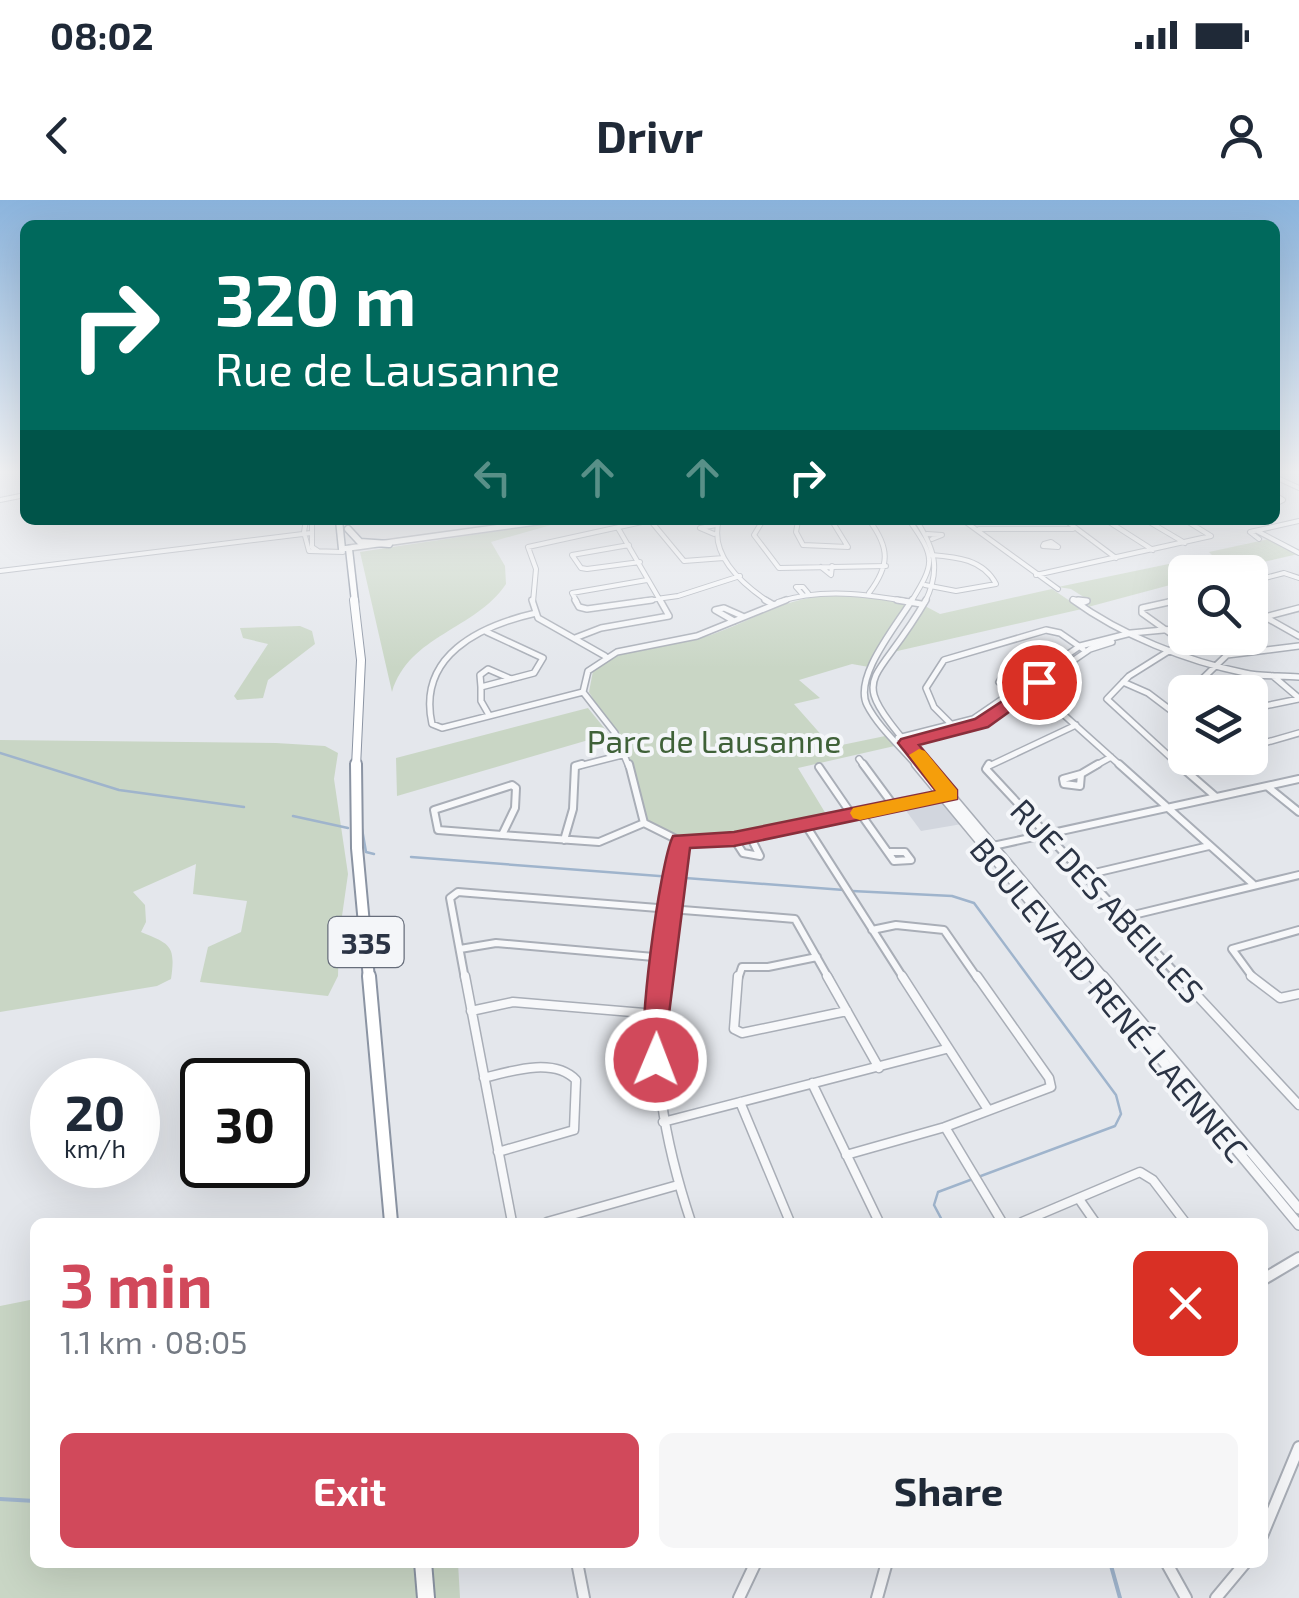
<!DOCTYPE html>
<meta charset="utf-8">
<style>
body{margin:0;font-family:"Exo 2",sans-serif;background:#f6f6f7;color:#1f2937;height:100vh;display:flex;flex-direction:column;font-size:38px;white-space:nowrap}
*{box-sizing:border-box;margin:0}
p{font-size:32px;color:#747a83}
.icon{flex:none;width:55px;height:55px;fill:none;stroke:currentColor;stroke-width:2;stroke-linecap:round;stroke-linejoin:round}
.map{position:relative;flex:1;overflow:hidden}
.panel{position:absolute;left:30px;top:1018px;width:1238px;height:350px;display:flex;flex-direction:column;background:#fff;border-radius:15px;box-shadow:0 10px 40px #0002}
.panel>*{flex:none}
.guide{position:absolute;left:20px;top:20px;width:1260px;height:305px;border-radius:15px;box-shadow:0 10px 40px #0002;background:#00695c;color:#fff;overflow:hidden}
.buttons{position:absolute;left:1168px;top:355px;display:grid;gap:20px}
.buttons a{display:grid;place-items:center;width:100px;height:100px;border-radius:15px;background:#fff;box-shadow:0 10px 40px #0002;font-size:50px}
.speed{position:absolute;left:30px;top:858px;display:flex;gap:20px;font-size:50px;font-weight:700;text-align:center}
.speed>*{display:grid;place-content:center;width:130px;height:130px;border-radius:50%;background:#fff;box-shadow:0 10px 40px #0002;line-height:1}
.speed small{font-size:25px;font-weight:400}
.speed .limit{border:5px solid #111;border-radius:15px;background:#fff;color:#111}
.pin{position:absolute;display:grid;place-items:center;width:85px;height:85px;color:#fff;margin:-42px;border:5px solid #fff;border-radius:50%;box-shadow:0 2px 10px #0007}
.me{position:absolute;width:110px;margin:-55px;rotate:1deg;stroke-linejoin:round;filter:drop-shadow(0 0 8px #0008)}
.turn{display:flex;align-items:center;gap:35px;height:210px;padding:0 30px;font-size:45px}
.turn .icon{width:130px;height:130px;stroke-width:2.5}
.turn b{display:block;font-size:70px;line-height:85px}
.lanes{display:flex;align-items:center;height:95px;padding:0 30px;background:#0003;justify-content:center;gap:50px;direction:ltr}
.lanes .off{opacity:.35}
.round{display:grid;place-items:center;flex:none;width:105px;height:105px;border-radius:15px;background:#f6f6f7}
.overview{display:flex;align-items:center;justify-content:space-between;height:170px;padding:0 30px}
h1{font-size:60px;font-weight:700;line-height:75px;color:#d1495b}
.action{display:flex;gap:20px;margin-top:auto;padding:20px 30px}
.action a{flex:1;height:115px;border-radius:15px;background:#d1495b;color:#fff;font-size:40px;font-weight:700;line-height:115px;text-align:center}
.action a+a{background:#f6f6f7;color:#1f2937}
.status{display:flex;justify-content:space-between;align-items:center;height:70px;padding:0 50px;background:#fff;direction:ltr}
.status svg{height:28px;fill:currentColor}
header{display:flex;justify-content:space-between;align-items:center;height:130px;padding:0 30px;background:#fff;font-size:45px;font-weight:700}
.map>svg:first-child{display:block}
.built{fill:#d2d6de}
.green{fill:#c9d6c5}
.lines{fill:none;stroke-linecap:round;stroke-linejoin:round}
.stream-far1{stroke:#9fb4cc;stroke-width:2.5}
.stream{stroke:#9fb4cc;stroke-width:4}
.minor-far4-casing{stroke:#a9aeb7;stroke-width:6}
.minor-far3-casing{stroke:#a9aeb7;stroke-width:8}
.minor-far2-casing{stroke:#a9aeb7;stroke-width:10}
.minor-far1-casing{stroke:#a9aeb7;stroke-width:11}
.minor-casing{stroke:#a9aeb7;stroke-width:14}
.tertiary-far3-casing{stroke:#a9aeb7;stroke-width:6}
.tertiary-far2-casing{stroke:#a9aeb7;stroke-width:8}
.tertiary-far1-casing{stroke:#a9aeb7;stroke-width:11}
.tertiary-casing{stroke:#a9aeb7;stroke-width:12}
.secondary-casing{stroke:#a9aeb7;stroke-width:8}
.trunk-far4-casing{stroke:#8b94a3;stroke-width:9}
.trunk-far3-casing{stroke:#8b94a3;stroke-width:10}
.trunk-far2-casing{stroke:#8b94a3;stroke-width:14}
.trunk-far1-casing{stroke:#8b94a3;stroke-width:16}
.trunk-casing{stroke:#8b94a3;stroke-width:20}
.motorway-casing{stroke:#8b94a3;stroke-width:9}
.minor-far4{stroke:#f7f8fa;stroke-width:4}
.minor-far3{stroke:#f7f8fa;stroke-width:5}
.minor-far2{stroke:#f7f8fa;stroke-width:6}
.minor-far1{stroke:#f7f8fa;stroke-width:8}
.minor{stroke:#f7f8fa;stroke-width:10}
.tertiary-far3{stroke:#f7f8fa;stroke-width:4}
.tertiary-far2{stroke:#f7f8fa;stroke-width:5}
.tertiary-far1{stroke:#f7f8fa;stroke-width:8}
.tertiary{stroke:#f7f8fa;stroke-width:9}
.secondary{stroke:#fff;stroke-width:5}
.trunk-far4{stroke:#fff;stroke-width:6}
.trunk-far3{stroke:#fff;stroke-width:8}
.trunk-far2{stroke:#fff;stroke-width:10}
.trunk-far1{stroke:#fff;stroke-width:12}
.trunk{stroke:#fff;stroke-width:16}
.motorway{stroke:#fff;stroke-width:6}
.route{fill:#d1495b;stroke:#882f3b;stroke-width:2.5}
.slow{fill:#f59e0b}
.labels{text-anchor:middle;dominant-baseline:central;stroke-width:8;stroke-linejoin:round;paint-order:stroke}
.shield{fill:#f4f6f9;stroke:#676e7b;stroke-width:2.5}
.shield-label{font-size:30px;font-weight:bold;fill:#2b3445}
.park-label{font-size:32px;fill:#3f6138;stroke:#f4f6f9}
.street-label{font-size:32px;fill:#2b3445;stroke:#f4f6f9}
</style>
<div class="status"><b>08:02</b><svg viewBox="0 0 49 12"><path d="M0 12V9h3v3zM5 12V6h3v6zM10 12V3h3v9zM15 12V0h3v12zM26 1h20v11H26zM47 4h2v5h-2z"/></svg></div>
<header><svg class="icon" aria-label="back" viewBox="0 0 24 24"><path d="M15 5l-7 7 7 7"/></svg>Drivr<svg class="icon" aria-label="person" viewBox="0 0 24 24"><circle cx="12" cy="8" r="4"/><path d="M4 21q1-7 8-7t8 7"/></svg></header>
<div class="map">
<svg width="1299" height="1398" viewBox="0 0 1299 1398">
<rect width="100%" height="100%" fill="#e4e7ec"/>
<path class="built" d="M943 601 962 624 921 631 904 608Z"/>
<path class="green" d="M565 321 491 342 505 366 506 384C475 430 409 435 392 492L360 352Z
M1269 339 1298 354 1219 372H1185V381L1088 407 1090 401 1071 389 1058 387 1212 355 1209 352Z
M1052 389 1082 409 893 452 925 406 940 414Z
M829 395 866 396 907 405 869 467 852 464 799 480 820 498 794 504 832 547 890 535 899 545 798 568 829 619 691 643 644 623 626 554 589 492 593 471C622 443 668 448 704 437 749 423 780 399 829 395Z
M300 426 312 431 315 444 268 480 263 498 237 500 234 496 268 444 243 438 240 428Z
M588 508 609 534 397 596 396 558Z
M0 540 276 543 325 546 338 553 334 579 348 674 339 737 338 776 328 796 200 782 208 747 241 732 247 701 193 694 196 664 133 692 145 705 146 722 141 732C170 744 176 745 171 779L157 786 0 812Z
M35 1099V1362L458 1363 460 1398H0V1106Z"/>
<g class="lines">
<path class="stream-far1" d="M0 553 119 590 244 607
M293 616 348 628
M362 629 366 652 374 654
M411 657 844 690
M852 691 952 696 974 703 1116 895 1121 914 1115 926 938 992 934 1005 943 1022"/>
<path class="stream" d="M0 1299 35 1301
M1110 1362 1120 1398"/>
<defs>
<path id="minor-far4" d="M1275 277 1299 288
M1275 295 1283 300 1275 304
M426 320H466
M650 320 684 361 724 358
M719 320C709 355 742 384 769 402
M763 320 754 335 779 368 886 366
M793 320H855
M869 320C890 348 890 365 869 393
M963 320 1058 389
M1065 320 1116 358
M1106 320 1153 350
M1146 320 1185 343
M798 321 796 332 803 345 848 347 832 321
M1193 324 1207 320
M618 328 661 402
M979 329H1073
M1257 331 1299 353
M714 334 700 328 716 325
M927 334 942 335 932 339
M1259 339 1250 332 1299 321
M1051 342 1058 347 1043 346 1044 344Z
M629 345 572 355 581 368 587 369 640 362
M821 367 831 375 832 366
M1036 375 1211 336 1185 320
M1250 382 1284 373 1299 378
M925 385 956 391 996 384C983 359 956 357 931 355
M803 395 796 387H803L808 393
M533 402 536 369 528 347 651 320
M577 402 572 393 647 380
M635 402 678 396 740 376
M778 402C822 388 866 394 911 402
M1076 402 1073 399 1084 402
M1167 402 1185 398"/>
<path id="minor-far3" d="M532 400 538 418 605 456
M575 400 579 407 587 409 652 400
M765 400 772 404
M897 400 921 404
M1073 400C1121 435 1186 461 1245 473 1262 477 1281 475 1299 477
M1078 400 1087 401 1080 404
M536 413C479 426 417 456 432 524L442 528 583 492
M1258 413 1299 436
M734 421 715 410 724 408 742 416
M487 432 543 458 534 473 481 487 480 475 488 469 511 479
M1170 433 1142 413V408L1178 400
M575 438 601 428 669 416 660 400
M1172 449 1129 476 1107 499 1181 567
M1273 476 1299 498
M1030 479 1004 474 999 482 1054 506 1122 567
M1123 482 1148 493 1185 521
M1190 482H1199L1198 490 1187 487Z
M1199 482 1227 455 1299 446
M481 487V501L489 515
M1250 509 1299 499
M954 527 934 507 926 488 944 460 1046 430 1060 433 1083 449
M1250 547 1299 533
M859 559 865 567
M1177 563 1202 558
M575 567 626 554
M629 567 615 533 583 492 588 471 617 452 697 436 786 400
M987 567 1076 525
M1093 567 1111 557"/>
<path id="minor-far2" d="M629 564 644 623 680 641 704 643 944 595
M863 564 894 606
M989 564 986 569 1181 779
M1119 564 1253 684
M1178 564 1216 597
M819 567 852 615
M1081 574 1080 586 1064 584 1063 579Z
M1081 574 1098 564
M512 585 516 588 515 608 502 635 438 630 434 610Z
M1268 587 1299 612
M860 613 894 661 911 660 905 652H888
M805 624 904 779
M502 635 599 642 644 623
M734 639 743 653 760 656 750 636
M564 640 573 609 575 566 582 564
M993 646 1299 579
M1086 675 1209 646
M1125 717 1299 675
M872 730 896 725 944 730 978 779
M460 749 496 743 665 758
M465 779 450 698 458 692 795 719 829 779
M659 779 680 641
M738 779 742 767H768L817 757
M1254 779 1232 749 1299 730"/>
<path id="minor-far1" d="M465 776 512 1022
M660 776C650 862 664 941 691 1022
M738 776 734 829 742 833 847 811
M827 776 879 868
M902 776 987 908
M1179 776 1299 905
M1251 776 1280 798 1299 794
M471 811 513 802 656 814
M484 878C511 871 554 857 576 880L574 930 498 952
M812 883 879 1022
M740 902 790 1022
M663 922 946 849
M945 927 1002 1022
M846 955 945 927 1051 887 1049 878 977 776
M1079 999 1095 1022
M547 1022 678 985
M1022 1022 1140 972 1153 980 1185 1022"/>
<path id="minor" d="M1262 1080 1299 1058
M1262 1336 1299 1247
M577 1362 584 1398
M1166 1362 1186 1398
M739 1398 756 1362
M877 1398 887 1362
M1216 1398 1246 1362"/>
<path id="tertiary-far3" d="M0 300 25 295
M306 320 304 332 309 351 343 352
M312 320V347L318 351
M909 320C936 358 935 363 911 402
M916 320C935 349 941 370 925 402
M0 371 311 333"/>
<path id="tertiary-far2" d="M912 400C897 425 853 477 867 505 878 527 902 548 918 567
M926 400C870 497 842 467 926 567
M1250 421 1299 408
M898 538 973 519 1080 446 1131 433 1185 428
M903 544 982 523 1090 449 1112 442"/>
<path id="tertiary-far1" d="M916 564 1094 779
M924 564 1105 779"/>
<path id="tertiary" d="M1092 776 1299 1025
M1103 776 1299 1009"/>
<path id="secondary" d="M342 349 551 320"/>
<path id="trunk-far4" d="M349 349 355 402"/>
<path id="trunk-far3" d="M354 400 361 460 356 567"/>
<path id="trunk-far2" d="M356 564 357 648 369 779"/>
<path id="trunk-far1" d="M369 776 391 1022"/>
<path id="trunk" d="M423 1362 426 1398"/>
<path id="motorway" d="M339 320 342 349
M348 329 360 342 389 344"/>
</defs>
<use href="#minor-far4" class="minor-far4-casing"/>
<use href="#minor-far3" class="minor-far3-casing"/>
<use href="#minor-far2" class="minor-far2-casing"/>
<use href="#minor-far1" class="minor-far1-casing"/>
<use href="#minor" class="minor-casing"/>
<use href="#tertiary-far3" class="tertiary-far3-casing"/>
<use href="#tertiary-far2" class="tertiary-far2-casing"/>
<use href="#tertiary-far1" class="tertiary-far1-casing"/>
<use href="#tertiary" class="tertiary-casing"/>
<use href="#secondary" class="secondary-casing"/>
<use href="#trunk-far4" class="trunk-far4-casing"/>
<use href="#trunk-far3" class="trunk-far3-casing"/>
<use href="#trunk-far2" class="trunk-far2-casing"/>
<use href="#trunk-far1" class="trunk-far1-casing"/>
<use href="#trunk" class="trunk-casing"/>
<use href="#motorway" class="motorway-casing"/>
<use href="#minor-far4" class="minor-far4"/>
<use href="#minor-far3" class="minor-far3"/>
<use href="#minor-far2" class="minor-far2"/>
<use href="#minor-far1" class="minor-far1"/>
<use href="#minor" class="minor"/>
<use href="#tertiary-far3" class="tertiary-far3"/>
<use href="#tertiary-far2" class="tertiary-far2"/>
<use href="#tertiary-far1" class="tertiary-far1"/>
<use href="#tertiary" class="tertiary"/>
<use href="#secondary" class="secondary"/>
<use href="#trunk-far4" class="trunk-far4"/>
<use href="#trunk-far3" class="trunk-far3"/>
<use href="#trunk-far2" class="trunk-far2"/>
<use href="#trunk-far1" class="trunk-far1"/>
<use href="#trunk" class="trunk"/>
<use href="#motorway" class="motorway"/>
</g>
<linearGradient id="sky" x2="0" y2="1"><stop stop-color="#8bb4dd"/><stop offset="0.58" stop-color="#f3f4f6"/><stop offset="1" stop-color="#f3f4f6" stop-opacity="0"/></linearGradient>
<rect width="1299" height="468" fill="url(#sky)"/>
<path class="route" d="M1039 477 1047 482 1045 486 988 527 919 545 957 590V599L734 646 690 648 669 814V860L665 868 656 871 646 868C635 845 660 661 673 636L734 632 936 591 898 543 901 539 975 519Z"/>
<path class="slow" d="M919 549 925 551 957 590V599L860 620 853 618 850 613 853 608 936 591 909 555Z"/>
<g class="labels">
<rect class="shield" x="328.5" y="717" width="75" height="50" rx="8"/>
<g class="shield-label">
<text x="366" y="742">335</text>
</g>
<g class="park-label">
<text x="714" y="540">Parc de Lausanne</text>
</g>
<g class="street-label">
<text transform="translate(1108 700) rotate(47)">RUE DES ABEILLES</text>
<text transform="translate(1110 799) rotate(50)">BOULEVARD RENÉ-LAENNEC</text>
</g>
</g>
</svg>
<div class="buttons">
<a><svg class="icon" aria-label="search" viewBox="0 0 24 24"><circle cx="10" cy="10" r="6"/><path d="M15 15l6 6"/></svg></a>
<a><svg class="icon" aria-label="layers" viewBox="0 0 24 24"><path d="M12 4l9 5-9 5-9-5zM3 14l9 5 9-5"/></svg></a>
</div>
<div class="speed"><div>20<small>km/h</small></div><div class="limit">30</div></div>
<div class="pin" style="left:1039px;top:482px;background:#d93025"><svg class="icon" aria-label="arrive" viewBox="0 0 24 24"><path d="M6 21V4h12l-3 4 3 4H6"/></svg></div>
<svg class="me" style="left:656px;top:860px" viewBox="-20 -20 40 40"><circle r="17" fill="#d1495b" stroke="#fff" stroke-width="3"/><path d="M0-11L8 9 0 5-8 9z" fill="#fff"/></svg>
<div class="guide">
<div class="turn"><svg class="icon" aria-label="right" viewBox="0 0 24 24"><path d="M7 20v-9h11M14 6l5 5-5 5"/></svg><div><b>320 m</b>Rue de Lausanne</div></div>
<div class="lanes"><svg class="icon off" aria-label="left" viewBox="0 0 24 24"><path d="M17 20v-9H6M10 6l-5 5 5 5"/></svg><svg class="icon off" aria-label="ahead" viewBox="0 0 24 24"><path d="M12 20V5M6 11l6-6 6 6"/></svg><svg class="icon off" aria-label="ahead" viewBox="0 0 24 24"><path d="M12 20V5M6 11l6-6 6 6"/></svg><svg class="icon" aria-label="right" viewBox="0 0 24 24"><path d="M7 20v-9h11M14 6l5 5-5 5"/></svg></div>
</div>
<section class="panel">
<div class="overview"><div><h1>3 min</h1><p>1.1 km · 08:05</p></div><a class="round" style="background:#d93025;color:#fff"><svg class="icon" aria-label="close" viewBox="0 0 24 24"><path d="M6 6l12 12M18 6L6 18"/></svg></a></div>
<div class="action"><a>Exit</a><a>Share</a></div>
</section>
</div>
